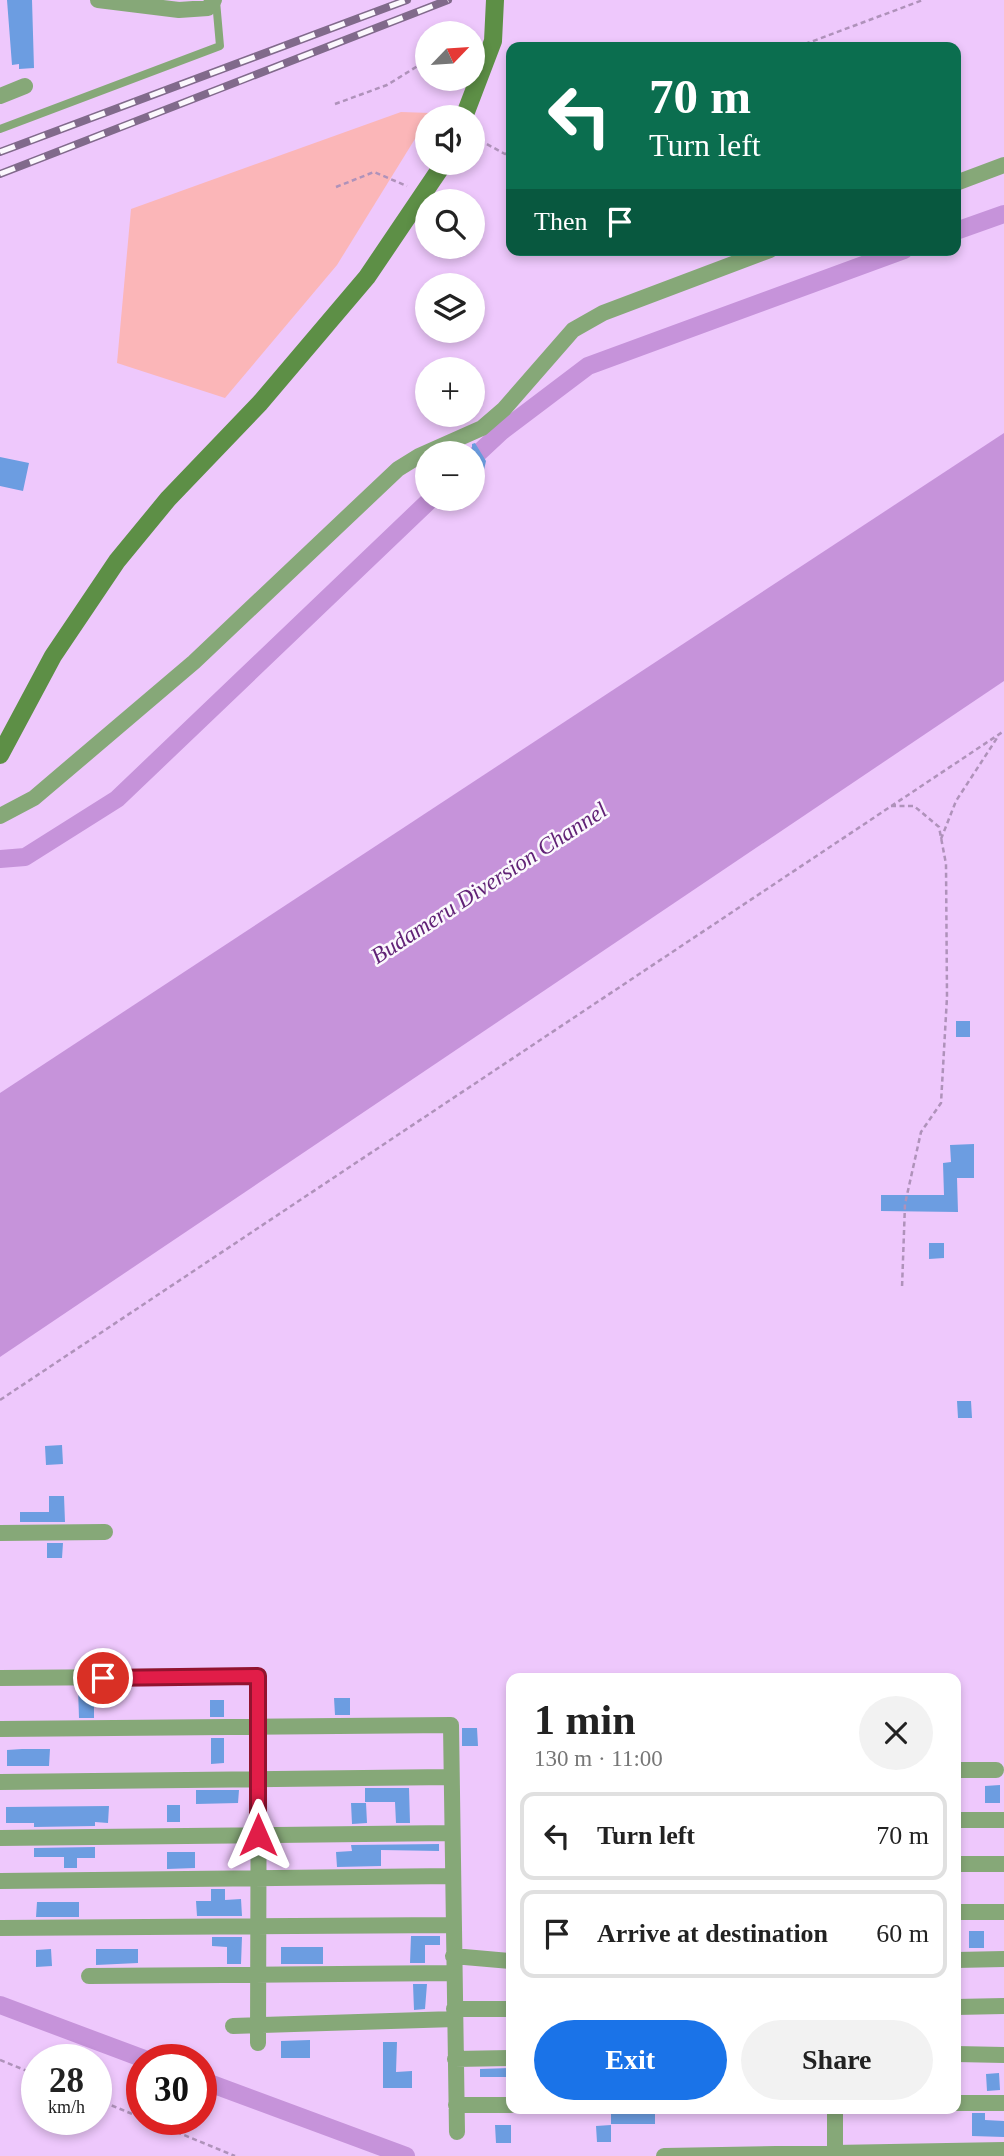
<!DOCTYPE html>
<meta charset="utf-8">
<style>
body{margin:0;font-family:"Times New Roman",serif;background:#f2f2f2;color:#222;height:100vh;display:flex;flex-direction:column;font-size:26px;white-space:nowrap}
*{box-sizing:border-box;margin:0}
p{font-size:23px;color:#767676}
.icon{flex:none;width:38px;height:38px;fill:none;stroke:currentColor;stroke-width:2;stroke-linecap:round;stroke-linejoin:round}
.map{position:relative;flex:1;overflow:hidden}
.details{position:absolute;left:506px;top:1673px;width:455px;height:441px;display:flex;flex-direction:column;background:#fff;border-radius:14px;box-shadow:0 4px 10px #0003}
.details>*{flex:none}
.banner{position:absolute;left:506px;top:42px;width:455px;height:214px;border-radius:14px;box-shadow:0 4px 10px #0003;background:#0b6e4f;color:#fff;overflow:hidden}
.needle{width:46px;rotate:65deg}
.tools{position:absolute;left:415px;top:21px;display:grid;gap:14px}
.tools a{display:grid;place-items:center;width:70px;height:70px;border-radius:50%;background:#fff;box-shadow:0 4px 10px #0003;font-size:35px}
.speed{position:absolute;left:21px;top:2044px;display:flex;gap:14px;font-size:35px;font-weight:700;text-align:center}
.speed>*{display:grid;place-content:center;width:91px;height:91px;border-radius:50%;background:#fff;box-shadow:0 4px 10px #0003;line-height:1}
.speed small{font-size:18px;font-weight:400}
.speed .limit{border:10px solid #d22;background:#fff;color:#111}
.pin{position:absolute;display:grid;place-items:center;width:60px;height:60px;color:#fff;margin:-30px;border:4px solid #fff;border-radius:50%;box-shadow:0 2px 7px #0007}
.me{position:absolute;width:77px;margin:-38px;rotate:0deg;stroke-linejoin:round;filter:drop-shadow(0 0 5px #0008)}
.turn{display:flex;align-items:center;gap:24px;height:147px;padding:0 28px;font-size:32px}
.turn .icon{width:91px;height:91px;stroke-width:2.5}
.turn b{display:block;font-size:49px;line-height:60px}
.then{display:flex;align-items:center;height:66px;padding:0 28px;background:#0003;gap:14px;font-size:26px}
.round{display:grid;place-items:center;flex:none;width:74px;height:74px;border-radius:37px;background:#f2f2f2}
.head{display:flex;align-items:center;justify-content:space-between;height:119px;padding:0 28px}
h1{font-size:42px;font-weight:800;line-height:52px}
.action{display:flex;gap:14px;margin-top:auto;padding:14px 28px}
.action a{flex:1;height:80px;border-radius:42px;background:#1a73e8;color:#fff;font-size:28px;font-weight:800;line-height:80px;text-align:center}
.action a+a{background:#f2f2f2;color:#222}
ul{padding:0;list-style:none}
li{display:flex;align-items:center;gap:21px;height:88px;margin:0 14px 10px;padding:0 14px;border:4px solid #e0e0e0;border-radius:14px}
li div{flex:1}
li b{display:block;font-size:26px}
li em{font-style:normal}
.map>svg:first-child{display:block}
.green{fill:#fbb6b8}
.water{fill:#c693da}
.lines{fill:none;stroke-linecap:round;stroke-linejoin:round}
.canal{stroke:#c693da;stroke-width:18}
.building{fill:#6c9de1}
.path{stroke:#af92ba;stroke-width:2.5;stroke-dasharray:5 3.5;stroke-linecap:butt}
.service{stroke:#86a878;stroke-width:8}
.minor{stroke:#86a878;stroke-width:16}
.secondary{stroke:#5d8f46;stroke-width:18}
.rail-casing{stroke:#816a8b;stroke-width:8}
.rail{stroke:#fbf8fd;stroke-width:5;stroke-dasharray:16;stroke-linecap:butt}
.route-casing{stroke:#92132f;stroke-width:18}
.route{stroke:#e11d48;stroke-width:12}
.labels{text-anchor:middle;dominant-baseline:central;stroke-width:5;stroke-linejoin:round;paint-order:stroke}
.water-label{font-size:23px;font-style:italic;fill:#612276;stroke:#fbf8fd}
</style>
<div class="map">
<svg width="1004" height="2156" viewBox="0 0 1004 2156">
<rect width="100%" height="100%" fill="#eec8fc"/>
<path class="green" d="M401 112 431 113 337 265 225 398 117 363 131 209Z"/>
<path class="water" d="M1004 433V681L0 1357V1093Z"/>
<g class="lines">
<path class="canal" d="M956 231 1004 214
M472 459 502 431 588 366 904 250
M0 859 25 857 117 799 431 499
M0 2005 147 2060
M201 2080 406 2156"/>
</g>
<path class="building" d="M7 0H32L34 68 19 69V64L12 65Z
M475 443 486 461 484 470 472 485V444Z
M0 457 29 463 23 491 0 486Z
M956 1021H970V1037H956Z
M974 1144V1178H957L958 1212 881 1211V1195H944L943 1163 951 1162 950 1145Z
M929 1243H944V1258L929 1259Z
M957 1401H971L972 1418H958Z
M62 1445 63 1464 46 1465 45 1446Z
M49 1496H64L65 1522H20V1512H49Z
M47 1543H63L62 1558H47Z
M78 1688H110V1702L94 1703V1718H79Z
M334 1698H350V1715H335Z
M210 1700H224V1717H210Z
M462 1728H477L478 1746H462Z
M211 1738H224V1763L211 1764Z
M22 1749H50L49 1766H7V1750Z
M1000 1785V1803H985V1786Z
M365 1788H409L410 1823H396L395 1802H365Z
M196 1790H239L238 1803 196 1804Z
M351 1803H366L367 1823 352 1824Z
M167 1805H180V1822H167Z
M109 1806 108 1823 95 1822V1826L34 1827V1823H6V1807Z
M439 1844V1851L381 1850V1866L337 1867 336 1852 352 1851 351 1845Z
M95 1847V1858H77V1868H64V1857H34V1848Z
M167 1852H195V1868L167 1869Z
M211 1889H225V1900L241 1899 242 1916H197L196 1901H211Z
M37 1902H79V1917H36Z
M969 1931H984V1948H969Z
M411 1936H440V1945H425V1963H410Z
M212 1937H242L241 1964H227V1947L212 1946Z
M281 1947H323V1964H281Z
M51 1949 52 1966 36 1967V1950Z
M96 1949H138V1963L96 1965Z
M413 1984H427L425 2009 414 2010Z
M310 2040V2058H281V2041Z
M383 2042H397L396 2072 412 2071V2088H383Z
M511 2068V2077H480V2069Z
M999 2073 1000 2090 987 2091 986 2074Z
M611 2109H655V2124H611Z
M972 2113H985V2120L1004 2121V2137L972 2136Z
M495 2125H511V2143H496Z
M611 2125V2142H597L596 2126Z"/>
<g class="lines">
<path class="path" d="M797 47 923 0
M335 104 387 85 421 64 427 65
M472 136 505 154 511 152
M336 187 374 172 407 186
M891 806H914L939 827 946 864 947 997 941 1103 921 1132 905 1204 902 1288
M941 839 956 801 997 738
M0 1400 1004 731
M0 2060 37 2075
M96 2099 142 2118
M145 2119 235 2156"/>
<path class="service" d="M0 129 220 46 216 1"/>
<path class="minor" d="M98 0 179 10 208 8 214 0
M0 96 25 86
M956 183 1004 165
M0 816 34 798 194 662 398 469 419 456 482 428 504 409 573 330 603 313 770 250
M0 1533 105 1532
M0 1678 259 1676 258 2043
M0 1729 451 1725 457 2132
M956 1770H996
M0 1782 450 1777
M956 1820H1004
M0 1838 451 1833
M956 1864H1004
M0 1881 452 1876
M956 1912H1004
M0 1928 453 1925
M453 1956 511 1961
M956 1960 1004 1959
M89 1976 454 1973
M956 2007 1004 2006
M454 2009H511
M233 2026 455 2019
M956 2054 1004 2055
M455 2059 511 2058
M956 2103H1004
M456 2105H511
M835 2109V2156
M664 2156 1004 2150"/>
<path class="secondary" d="M464 117 493 41 495 0
M0 755 53 656 117 561 168 499 260 403 367 277 444 163"/>
<defs>
<path id="rail" d="M0 152 407 0
M0 174 448 0"/>
</defs>
<use href="#rail" class="rail-casing"/>
<use href="#rail" class="rail"/>
</g>
<g class="lines">
<defs>
<path id="route" d="M103 1678 258 1676V1835"/>
</defs>
<use href="#route" class="route-casing"/>
<use href="#route" class="route"/>
</g>
<g class="labels">
<g class="water-label">
<text transform="translate(489 883) rotate(-33)">Budameru Diversion Channel</text>
</g>
</g>
</svg>
<div class="tools">
<a><svg class="needle" viewBox="-14 -14 28 28"><path d="M0-13l5 13h-10z" fill="#e53935"/><path d="M0 13l5-13h-10z" fill="#767676"/></svg></a>
<a><svg class="icon" aria-label="sound" viewBox="0 0 24 24"><path d="M4 9h4l5-4v14l-5-4H4zM17 9q2 3 0 6"/></svg></a>
<a><svg class="icon" aria-label="search" viewBox="0 0 24 24"><circle cx="10" cy="10" r="6"/><path d="M15 15l6 6"/></svg></a>
<a><svg class="icon" aria-label="layers" viewBox="0 0 24 24"><path d="M12 4l9 5-9 5-9-5zM3 14l9 5 9-5"/></svg></a>
<a>+</a>
<a>−</a>
</div>
<div class="speed"><div>28<small>km/h</small></div><div class="limit">30</div></div>
<div class="pin" style="left:103px;top:1678px;background:#d93025"><svg class="icon" aria-label="arrive" viewBox="0 0 24 24"><path d="M6 21V4h12l-3 4 3 4H6"/></svg></div>
<svg class="me" style="left:258px;top:1835px" viewBox="-20 -20 40 40"><path d="M0-17L14 15 0 8-14 15z" fill="#e11d48" stroke="#fff" stroke-width="4"/></svg>
<div class="banner">
<div class="turn"><svg class="icon" aria-label="left" viewBox="0 0 24 24"><path d="M17 20v-9H6M10 6l-5 5 5 5"/></svg><div><b>70 m</b>Turn left</div></div>
<div class="then">Then<svg class="icon" aria-label="arrive" viewBox="0 0 24 24"><path d="M6 21V4h12l-3 4 3 4H6"/></svg></div>
</div>
<section class="details">
<div class="head"><div><h1>1 min</h1><p>130 m · 11:00</p></div><a class="round"><svg class="icon" aria-label="close" viewBox="0 0 24 24"><path d="M6 6l12 12M18 6L6 18"/></svg></a></div>
<ul>
<li><svg class="icon" aria-label="left" viewBox="0 0 24 24"><path d="M17 20v-9H6M10 6l-5 5 5 5"/></svg><div><b>Turn left</b></div><em>70 m</em></li>
<li><svg class="icon" aria-label="arrive" viewBox="0 0 24 24"><path d="M6 21V4h12l-3 4 3 4H6"/></svg><div><b>Arrive at destination</b></div><em>60 m</em></li>
</ul>
<div class="action"><a>Exit</a><a>Share</a></div>
</section>
</div>
